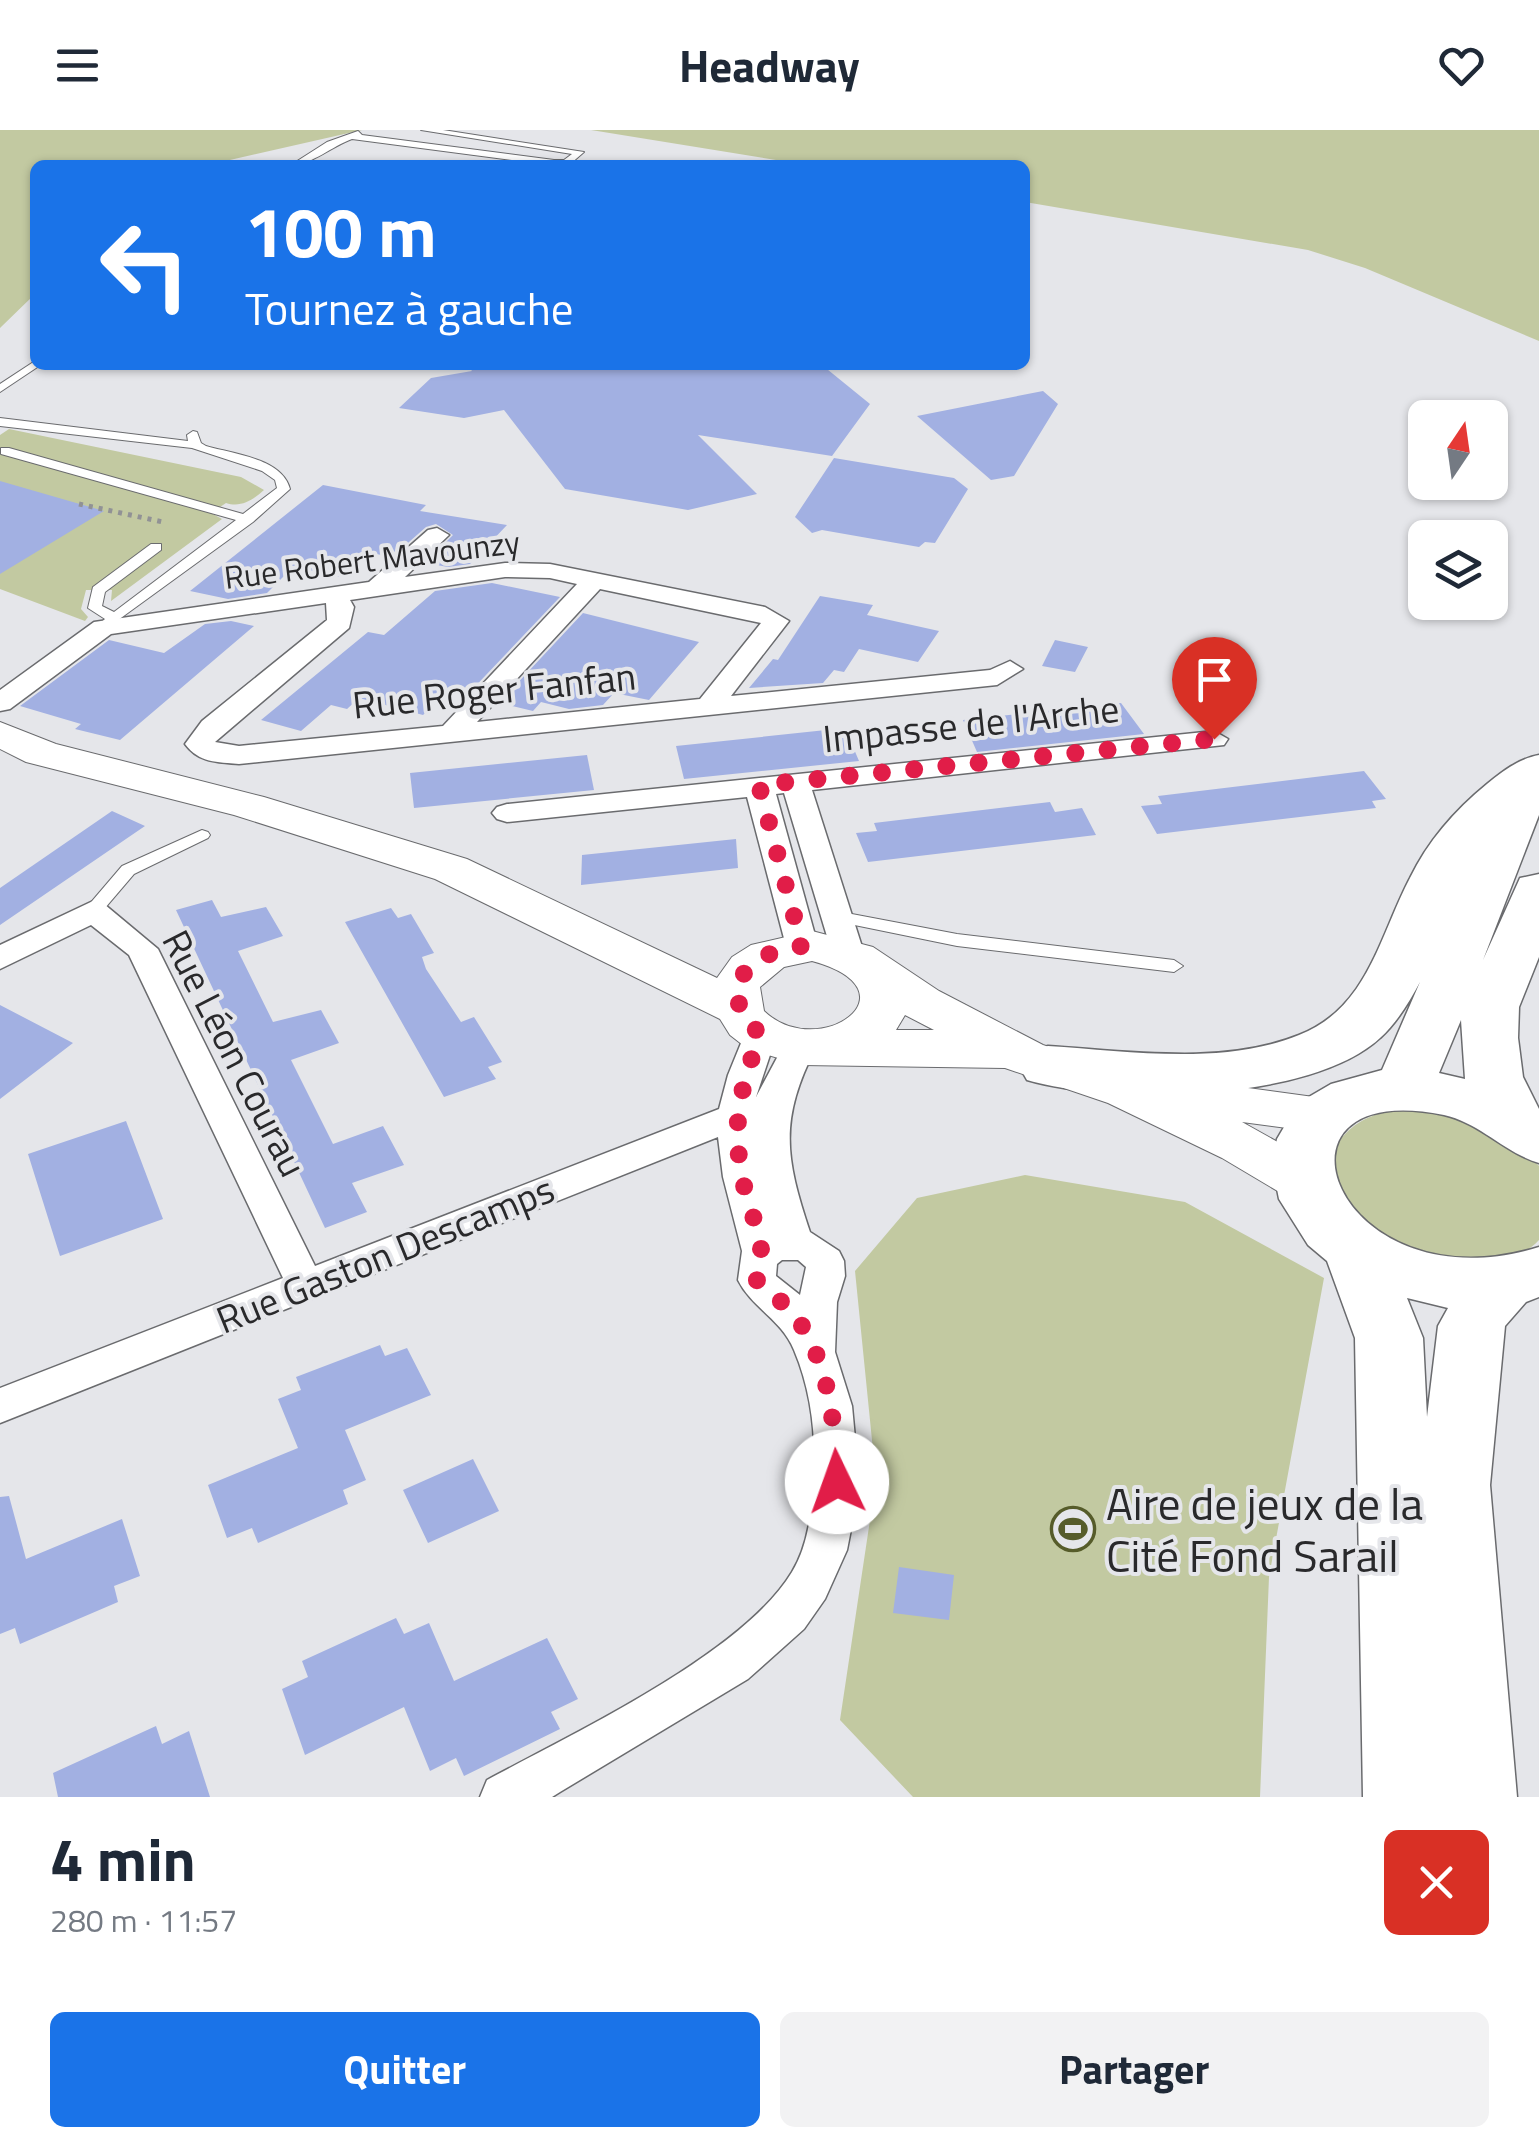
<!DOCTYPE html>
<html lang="fr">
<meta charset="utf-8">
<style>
body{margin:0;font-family:"Titillium Web",sans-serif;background:#f2f2f3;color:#1f2937;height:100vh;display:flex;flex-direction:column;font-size:38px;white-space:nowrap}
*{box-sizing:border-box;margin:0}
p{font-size:32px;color:#747a83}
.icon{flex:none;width:55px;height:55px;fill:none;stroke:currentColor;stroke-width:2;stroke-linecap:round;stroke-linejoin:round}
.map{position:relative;height:1667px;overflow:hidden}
.sheet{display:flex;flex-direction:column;background:#fff;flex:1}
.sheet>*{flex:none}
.top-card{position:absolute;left:30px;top:30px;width:1000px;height:210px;border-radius:15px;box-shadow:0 2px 8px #0004;background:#1a73e8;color:#fff;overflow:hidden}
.needle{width:65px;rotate:13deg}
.tools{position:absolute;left:1408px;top:270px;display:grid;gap:20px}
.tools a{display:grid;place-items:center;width:100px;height:100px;border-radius:15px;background:#fff;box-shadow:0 2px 8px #0004;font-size:50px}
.pin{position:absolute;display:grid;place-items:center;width:85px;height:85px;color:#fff;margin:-102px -42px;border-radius:50% 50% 50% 0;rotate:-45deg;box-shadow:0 0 10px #0007}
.pin .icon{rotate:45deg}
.me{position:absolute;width:110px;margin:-55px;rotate:357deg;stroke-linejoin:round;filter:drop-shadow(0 0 8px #0008)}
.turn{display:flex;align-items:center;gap:35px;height:210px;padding:0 50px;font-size:45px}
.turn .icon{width:130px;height:130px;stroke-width:2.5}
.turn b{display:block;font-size:70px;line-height:85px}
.round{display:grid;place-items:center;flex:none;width:105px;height:105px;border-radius:15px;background:#f2f2f3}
.overview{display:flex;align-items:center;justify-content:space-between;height:170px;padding:0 50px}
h1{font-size:60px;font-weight:700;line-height:75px}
.primary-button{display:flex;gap:20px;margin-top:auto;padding:20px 50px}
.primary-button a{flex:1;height:115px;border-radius:15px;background:#1a73e8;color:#fff;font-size:40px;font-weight:700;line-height:115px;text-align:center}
.primary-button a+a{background:#f2f2f3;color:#1f2937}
header{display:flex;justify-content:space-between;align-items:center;height:130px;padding:0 50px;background:#fff;font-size:45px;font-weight:700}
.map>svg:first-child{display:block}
.green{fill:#c2c9a1}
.building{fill:#a2b0e2}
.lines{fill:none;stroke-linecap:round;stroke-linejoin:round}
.service-casing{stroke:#6a6b6e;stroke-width:2}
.minor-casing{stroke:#6a6b6e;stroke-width:3}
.secondary-casing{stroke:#6a6b6e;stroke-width:2}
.trunk-casing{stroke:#6a6b6e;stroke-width:3}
.path{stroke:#919295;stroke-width:5;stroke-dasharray:4 6;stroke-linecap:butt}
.service{fill:#fff;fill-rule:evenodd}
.minor{fill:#fff;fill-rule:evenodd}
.secondary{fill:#fff;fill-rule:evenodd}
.trunk{fill:#fff;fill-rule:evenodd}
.route{stroke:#e11d48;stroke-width:18;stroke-dasharray:0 32.4}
.labels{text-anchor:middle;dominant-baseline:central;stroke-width:8;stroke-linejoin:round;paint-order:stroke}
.far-street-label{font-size:32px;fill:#29292b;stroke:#e5e6ea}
.street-label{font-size:38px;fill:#29292b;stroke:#e5e6ea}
.near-poi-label{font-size:45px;fill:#29292b;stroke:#e5e6ea;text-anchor:start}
</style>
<header><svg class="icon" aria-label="menu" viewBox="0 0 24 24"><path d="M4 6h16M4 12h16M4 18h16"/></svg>Headway<svg class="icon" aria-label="heart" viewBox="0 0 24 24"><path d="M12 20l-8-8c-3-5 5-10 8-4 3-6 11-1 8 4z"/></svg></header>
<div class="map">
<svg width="1539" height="1667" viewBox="0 0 1539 1667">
<rect width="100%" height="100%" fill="#e5e6ea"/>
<path class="green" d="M0 0H362L208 35H35V164L0 198Z
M591 0H1539V211L1365 138 1308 120 1025 72V35H807Z
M9 299 241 347 264 360C253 370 241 378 226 373L211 383 222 389 111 471 112 460H86L81 479 88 487 85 491 0 459V305Z
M1393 978H1433L1521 1017 1539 1036V1110C1494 1159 1377 1123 1344 1073 1336 1061 1336 1034 1333 1020 1349 994 1365 988 1393 978Z
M1025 1045 1185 1072 1324 1148 1269 1447 1260 1667H913L840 1590 876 1350 855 1141 917 1068Z"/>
<path class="building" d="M467 235H822L870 274 832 326 698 305 757 364 688 380 565 359 504 280 464 288 399 278 431 248 472 241Z
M1043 261 1058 274 1014 346 991 350 917 286Z
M834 328 954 348 968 359 935 413 925 412 919 417 822 400 812 403 795 387Z
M0 351 104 381 0 444Z
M323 355 426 375 420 381 507 395 470 434 448 437 425 433 453 405 436 394 426 397 392 427 371 423 341 447 293 437 267 463 228 469 190 461Z
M492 453 560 467 466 566 447 562 423 585 359 568 347 579 331 575 301 601 261 590 368 502 384 505 435 461Z
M820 466 873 475 867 485 939 501 918 532 859 519 844 542 834 540 823 553 749 558 773 529 778 530Z
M583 483 699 512 649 570 614 563 603 575 569 579 541 572 533 581 499 573Z
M231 491 254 496 120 610 75 599 81 594 20 576 109 510 164 523 205 494Z
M1055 510 1088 517 1075 542 1042 536Z
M1121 573 1144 604 977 622 963 590Z
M845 598 859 631 684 649 676 616Z
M587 625 594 660 414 678 410 643Z
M1364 641 1386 669 1372 671 1376 678 1157 704 1141 676 1162 674 1158 666Z
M1050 672 1055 682 1082 678 1096 705 868 732 856 703 877 701 874 693Z
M112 681 145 696 0 795V758Z
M736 709 738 738 581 755 582 725Z
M212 770 221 787 266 777 283 806 238 821 273 892 321 880 339 913 291 930 333 1014 383 996 404 1035 352 1053 367 1082 325 1098 176 780Z
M391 778 398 788 411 784 434 823 422 827 426 839 461 892 474 887 502 932 488 937 496 949 444 967 345 792Z
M0 875 73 913 0 969Z
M126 991 163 1089 60 1126 28 1024Z
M380 1215 385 1226 407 1218 431 1265 345 1300 366 1350 343 1360 348 1374 258 1413 252 1398 227 1408 208 1355 298 1318 278 1269 301 1260 296 1247Z
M473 1329 499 1381 428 1413 403 1360Z
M9 1366 26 1429 122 1389 140 1446 114 1456 118 1472 20 1514 15 1498 0 1504V1367Z
M899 1437 954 1445 949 1490 893 1483Z
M396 1488 404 1504 429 1493 454 1551 547 1508 578 1569 551 1582 560 1599 464 1646 456 1628 430 1641 404 1577 305 1625 282 1559 308 1547 302 1531Z
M156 1596 162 1614 189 1601 210 1667H58L53 1643Z"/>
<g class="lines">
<defs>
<path id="service" d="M421 0H443L584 22 569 35H549L352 9C332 16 312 35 291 35L327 12 358 1 362 5 554 30H564L572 24Z
M35 231V235L39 236 0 262V254Z
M0 288 188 311 187 305 193 301 197 302 201 313 206 316C233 324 282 328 290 359L253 392 103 501 96 497 105 489 88 478 93 457 151 414H161V420L105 462 102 476 114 482 236 390 1 324V318H9L243 384 277 358 275 350 262 341 192 318 0 296Z
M202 700 208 702 210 705 208 708 134 744 99 785H87L85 781 87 777 122 736Z
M836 781 957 804 1174 830 1183 836 1174 842 957 816 830 790 828 786 830 782Z"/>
<path id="minor" d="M437 398 449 405 405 447 505 433 550 434 765 477 789 491 731 566 990 540 1010 531 1023 539 997 555 239 634C217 632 199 633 185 614L202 591 327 490 326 473 111 504 10 579 0 581V560L94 492 369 452 428 400ZM505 447 550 448 577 454 443 596 239 616 215 612 349 498 354 477 350 470ZM600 459 761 493 700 569 477 592Z
M1214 601 1228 609 1224 615 812 660 864 823 859 830 848 834 837 830 832 823 784 663 776 664 818 816 813 823 802 826 791 823 786 816 747 667 507 692 497 689 492 683 497 677 507 674Z
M93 771 104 774 158 819 315 1136 719 979 728 945 748 896 760 892 772 896 777 904 756 967 787 909 799 905 811 909 816 917C779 990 785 1027 810 1102L839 1121 844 1131 845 1146 837 1172 835 1222 852 1276 857 1330 855 1379 847 1420 825 1469 804 1499 748 1549 560 1662 552 1667H480L487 1650C572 1604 743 1524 792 1442 809 1414 812 1379 814 1347 816 1304 811 1260 794 1220 782 1190 752 1178 738 1150L742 1121 723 1047 718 1007 0 1293V1258L283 1148 129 825 91 795 0 839V815ZM782 1130H798L806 1137 800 1165 776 1146 777 1134Z"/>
<path id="secondary" d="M0 592 56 614 264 667 467 729 717 848 732 827 751 815 812 801 873 817 939 861 1043 915 1157 953 1174 948 1343 971 1351 984 1343 997 1325 1003 1242 992 1324 1038 1332 1052 1324 1066 1305 1072 1286 1066 1222 1028 1108 973 1005 938 802 935 748 919 730 905 720 889 435 749 234 685 26 632 0 619ZM812 831C921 861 818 933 764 881L760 857 784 837ZM905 885 934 900H896Z"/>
<path id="trunk" d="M1539 625V685L1483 830 1520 748 1539 744V827L1519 877 1518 908 1523 947 1539 979V1033C1505 1023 1480 993 1444 985 1250 945 1334 1180 1539 1117V1167L1526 1172 1505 1196 1490 1355 1517 1667H1363L1355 1208 1327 1131 1308 1115 1279 1069 1272 1034 1277 1009 1294 980 1307 968 1331 954 1382 940 1420 852C1410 871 1396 894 1380 908 1311 972 1113 975 1027 950L1019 936 1027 922 1048 916C1128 921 1222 936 1299 905 1368 878 1379 807 1410 748 1428 711 1455 680 1487 654 1503 641 1518 629 1539 625ZM1461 890 1465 949 1439 943ZM1407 1168 1448 1178 1438 1196 1427 1287 1423 1208Z"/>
</defs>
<use href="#service" class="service-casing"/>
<use href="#minor" class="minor-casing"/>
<use href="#secondary" class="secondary-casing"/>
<use href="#trunk" class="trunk-casing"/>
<path class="path" d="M79 374 163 392"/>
<use href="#service" class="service"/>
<use href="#minor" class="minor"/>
<use href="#secondary" class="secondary"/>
<use href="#trunk" class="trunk"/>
</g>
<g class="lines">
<path class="route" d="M837 1352C835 1293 830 1233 794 1184 784 1169 762 1164 756 1148 752 1136 761 1129 761 1119 760 1100 749 1079 745 1060 730 995 739 964 760 904L741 885 736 857C748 830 773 819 802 816L759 655 1214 609"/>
</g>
<defs>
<symbol id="stadium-ring" viewBox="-11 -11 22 22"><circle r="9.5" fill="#e5e6ea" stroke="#565c2a" stroke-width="1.5"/><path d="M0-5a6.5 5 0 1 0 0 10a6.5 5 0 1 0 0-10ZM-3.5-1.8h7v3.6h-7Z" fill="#565c2a"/></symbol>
</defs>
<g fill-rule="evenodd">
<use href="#stadium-ring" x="1048" y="1374" width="50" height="50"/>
</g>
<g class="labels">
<g class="far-street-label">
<text transform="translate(372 429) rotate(-7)">Rue Robert Mavounzy</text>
</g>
<g class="street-label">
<text transform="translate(494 560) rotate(-6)">Rue Roger Fanfan</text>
<text transform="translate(971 593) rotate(-6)">Impasse de l'Arche</text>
<text transform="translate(235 923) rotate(63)">Rue Léon Courau</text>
<text transform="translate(385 1124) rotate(-22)">Rue Gaston Descamps</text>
</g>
<g class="near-poi-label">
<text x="1106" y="1373">Aire de jeux de la<tspan x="1106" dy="52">Cité Fond Sarail</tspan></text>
</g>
</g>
</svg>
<div class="tools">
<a><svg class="needle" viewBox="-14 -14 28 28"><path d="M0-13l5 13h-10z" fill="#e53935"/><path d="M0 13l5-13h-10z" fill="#747a83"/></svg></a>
<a><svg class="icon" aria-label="layers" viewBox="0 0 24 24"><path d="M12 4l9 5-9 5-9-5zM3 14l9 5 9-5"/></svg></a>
</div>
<div class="pin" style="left:1214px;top:609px;background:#d93025"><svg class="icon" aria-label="arrive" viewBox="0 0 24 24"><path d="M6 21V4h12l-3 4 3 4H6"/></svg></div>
<svg class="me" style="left:837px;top:1352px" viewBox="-20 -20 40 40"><circle r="19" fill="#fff"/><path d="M0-13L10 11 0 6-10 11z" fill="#e11d48"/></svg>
<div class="top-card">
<div class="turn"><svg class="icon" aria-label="left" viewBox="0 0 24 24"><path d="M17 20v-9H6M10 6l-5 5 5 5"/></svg><div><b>100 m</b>Tournez à gauche</div></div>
</div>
</div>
<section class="sheet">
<div class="overview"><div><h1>4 min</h1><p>280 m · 11:57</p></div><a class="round" style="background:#d93025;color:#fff"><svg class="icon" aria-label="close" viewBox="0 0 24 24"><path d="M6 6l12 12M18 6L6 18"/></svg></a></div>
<div class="primary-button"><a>Quitter</a><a>Partager</a></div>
</section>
